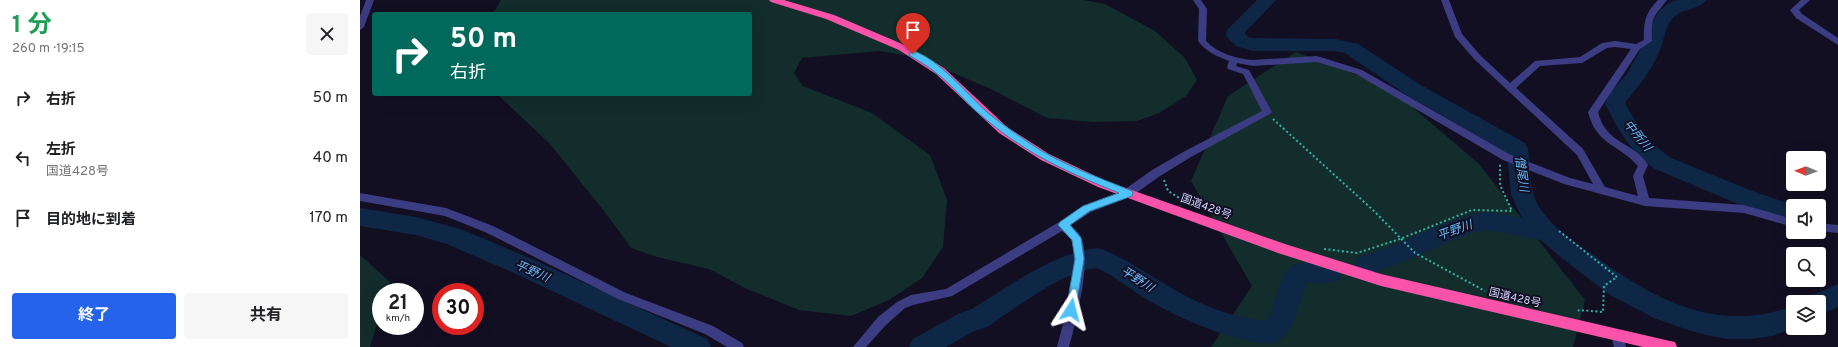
<!DOCTYPE html>
<html lang="ja">
<meta charset="utf-8">
<style>
body{margin:0;font-family:Overpass,"Noto Sans JP",sans-serif;background:#f6f6f6;color:#202124;height:100vh;display:flex;flex-direction:column;font-size:15px;white-space:nowrap}
*{box-sizing:border-box;margin:0}
p{font-size:13px;color:#757577}
.icon{flex:none;width:22px;height:22px;fill:none;stroke:currentColor;stroke-width:2;stroke-linecap:round;stroke-linejoin:round}
.map{position:relative;flex:1;overflow:hidden}
.side{display:flex;flex-direction:column;background:#fff;width:360px}
.side>*{flex:none}
.hud{position:absolute;left:12px;top:12px;width:380px;height:84px;border-radius:4px;box-shadow:0 4px 16px #0002;background:#00695c;color:#fff;overflow:hidden}
.needle{width:26px;rotate:271deg}
.controls{position:absolute;left:1426px;top:151px;display:grid;gap:8px}
.controls a{display:grid;place-items:center;width:40px;height:40px;border-radius:4px;background:#fff;box-shadow:0 4px 16px #0002;font-size:20px}
.speed{position:absolute;left:12px;top:283px;display:flex;gap:8px;font-size:20px;font-weight:700;text-align:center}
.speed>*{display:grid;place-content:center;width:52px;height:52px;border-radius:50%;background:#fff;box-shadow:0 4px 16px #0002;line-height:1}
.speed small{font-size:10px;font-weight:400}
.speed .limit{border:6px solid #d22;background:#fff;color:#111}
.pin{position:absolute;display:grid;place-items:center;width:34px;height:34px;color:#fff;margin:-41px -17px;border-radius:50% 50% 50% 0;rotate:-45deg;box-shadow:0 0 4px #0007}
.pin .icon{rotate:45deg}
.me{position:absolute;width:44px;margin:-22px;rotate:9deg;stroke-linejoin:round;filter:drop-shadow(0 0 3px #0008)}
.turn{display:flex;align-items:center;gap:14px;height:84px;padding:0 12px;font-size:18px}
.turn .icon{width:52px;height:52px;stroke-width:2.5}
.turn b{display:block;font-size:28px;line-height:34px}
.round{display:grid;place-items:center;flex:none;width:42px;height:42px;border-radius:4px;background:#f6f6f6}
.headline{display:flex;align-items:center;justify-content:space-between;height:68px;padding:0 12px}
h1{font-size:24px;font-weight:700;line-height:30px;color:#1e9e55}
.cta{display:flex;gap:8px;margin-top:auto;padding:8px 12px}
.cta a{flex:1;height:46px;border-radius:4px;background:#2563eb;color:#fff;font-size:16px;font-weight:700;line-height:46px;text-align:center}
.cta a+a{background:#f6f6f6;color:#202124}
ul{padding:0;list-style:none}
li{display:flex;align-items:center;gap:12px;height:60px;padding:0 12px}
li div{flex:1}
li b{display:block;font-size:15px}
li em{font-style:normal}
main{display:flex;flex:1;min-height:0}
.map>svg:first-child{display:block}
.green{fill:#122d2b}
.lines{fill:none;stroke-linecap:round;stroke-linejoin:round}
.river{fill:#0f2747;fill-rule:evenodd}
.path{stroke:#33b1a5;stroke-width:2;stroke-dasharray:2 2.5;stroke-linecap:butt}
.minor{fill:#3b3c81;fill-rule:evenodd}
.highway{fill:#f952a9;fill-rule:evenodd}
.route{fill:#4fc3f7;stroke:#337fa1}
.labels{text-anchor:middle;dominant-baseline:central;stroke-width:4;stroke-linejoin:round;paint-order:stroke}
.street-label{font-size:11px;fill:#d6d3fe;stroke:#120f23}
.water-label{font-size:12px;font-style:italic;fill:#64bbfa;stroke:#120f23}
</style>
<main>
<section class="side">
<div class="headline"><div><h1>1 分</h1><p>260 m · 19:15</p></div><a class="round"><svg class="icon" aria-label="close" viewBox="0 0 24 24"><path d="M6 6l12 12M18 6L6 18"/></svg></a></div>
<ul>
<li><svg class="icon" aria-label="right" viewBox="0 0 24 24"><path d="M7 20v-9h11M14 6l5 5-5 5"/></svg><div><b>右折</b></div><em>50 m</em></li>
<li><svg class="icon" aria-label="left" viewBox="0 0 24 24"><path d="M17 20v-9H6M10 6l-5 5 5 5"/></svg><div><b>左折</b><p>国道428号</p></div><em>40 m</em></li>
<li><svg class="icon" aria-label="arrive" viewBox="0 0 24 24"><path d="M6 21V4h12l-3 4 3 4H6"/></svg><div><b>目的地に到着</b></div><em>170 m</em></li>
</ul>
<div class="cta"><a>終了</a><a>共有</a></div>
</section>
<div class="map">
<svg width="1478" height="347" viewBox="0 0 1478 347">
<rect width="100%" height="100%" fill="#120f23"/>
<path class="green" d="M141 0H723L745 4 795 31 825 58 837 80 826 96 799 113 777 121 733 122 687 118 631 89 556 57 519 51 442 58 434 73 443 86 512 113 570 155 587 200 583 247 562 278 529 300 491 316 439 310 387 289 349 269 297 257 271 248 248 216 190 144 137 94H390V14H133Z
M936 52 1029 87 1119 164 1225 300 1213 347H851L892 286 831 181 868 96Z
M0 255 30 282 27 292H21V312L10 347H0Z"/>
<g class="lines">
<path class="river" d="M897 0H916L885 32V34L890 38 975 39 998 44 1059 84 1165 143 1168 149C1170 166 1169 187 1177 203 1188 225 1214 242 1234 256 1296 300 1356 334 1433 306L1434 328 1412 336 1390 339H1368L1346 335 1325 329 1294 318 1250 295 1203 259 1181 240 1129 230 1115 232 1093 240 1050 259 1006 275 997 272 994 265 997 258 1034 245 1077 226 1114 214 1129 212 1162 218 1151 194 1147 153 1045 94 985 53 975 51H893L876 46 866 36 867 30Z
M1318 0H1346C1340 10 1321 8 1312 19 1304 29 1305 39 1300 50 1292 69 1280 85 1266 101L1265 103C1276 124 1291 145 1311 158L1392 191 1436 206H1433V223L1376 203 1295 169C1272 154 1256 127 1245 103L1250 93 1267 74 1281 49 1286 31 1300 10 1311 2Z
M0 208 56 217 100 229 172 259 347 339 351 347H311L154 273 87 244 56 235 0 226Z
M738 248C762 256 781 270 803 283 832 301 864 316 899 320H905L910 316C913 306 921 276 928 269 935 262 945 263 954 263 963 263 970 263 979 266L982 273 979 280 970 283H946C940 300 936 327 922 338 911 347 893 342 880 339 848 330 817 317 788 300 771 290 755 276 737 268 703 271 656 308 627 327L614 331 586 347H549L553 339 600 313 612 309C648 287 695 252 738 248Z
M1478 284V307L1459 315V302H1447L1450 296Z"/>
<path class="path" d="M913 119 1014 211 1055 253 1125 291
M804 180 808 191 824 201
M1199 231 1257 277 1244 286 1243 312 1219 310 1217 313
M964 249 997 253 1040 239 1112 210 1152 211 1140 185V164"/>
<path class="minor" d="M6 0H14L4 27 0 30V16Z
M833 0H841L847 9 846 41C857 53 877 59 893 60L957 56 1002 70 1149 154 1210 178 1233 184 1217 155 1114 59 1095 37 1081 0H1089L1102 34 1120 55 1150 83 1175 61 1220 57 1242 43 1255 41 1276 44 1284 40C1283 22 1286 12 1298 0H1307C1293 18 1291 17 1292 41L1280 49 1238 112C1246 145 1274 141 1288 165L1283 176 1289 198 1384 205 1433 219V227L1384 213 1285 206 1204 184 1143 160 996 74 957 62 893 66 877 63 876 66 889 70 912 112 910 114 831 157 800 176 772 196 731 212 711 225C714 229 719 232 721 237 732 261 716 321 709 347H697C703 325 721 259 711 239 709 236 705 233 702 231L592 296 553 305 545 308 526 325 506 347H493L518 317 537 302 551 295 586 289 699 222 723 206 764 190 792 170 825 151 902 111 883 74 868 69 867 67 869 61C857 56 846 52 838 41L839 9ZM1255 47 1271 49 1228 112C1237 146 1258 143 1278 166L1273 176 1278 196 1245 187 1223 149 1156 88 1180 66 1222 63 1247 48Z
M1441 0H1450L1439 10 1442 14 1478 38V45L1436 18 1430 10Z
M0 193 86 208 133 226 266 293 353 326 382 343 384 347H367L345 334 258 299 125 232 85 216 0 201Z
M1459 223 1478 225V233L1459 231Z
M1257 330 1261 331 1266 347H1254L1251 335 1253 331Z"/>
<path class="highway" d="M409 0H424L474 15 547 46 584 68 647 127 689 154 746 181 925 244 1021 274 1310 341 1315 342 1317 347H1283L1021 286 918 253 738 187 681 160 639 133 576 74 539 50 466 19 411 2Z"/>
</g>
<path class="route" d="M553 51C578 58 608 95 628 113 639 122 652 131 665 140 697 163 735 176 772 191L773 193 772 196 730 211 710 225 721 238 724 259 715 313 711 315 708 313 706 310 715 259 712 240 698 225 700 222 723 206 759 193C707 172 666 154 623 117 606 104 593 85 576 73 568 66 559 61 550 56L549 54Z"/>
<g class="labels">
<g class="street-label">
<text transform="translate(846 207) rotate(20)">国道428号</text>
<text transform="translate(1155 298) rotate(13)">国道428号</text>
</g>
<g class="water-label">
<text transform="translate(1277 136) rotate(51)">中所川</text>
<text transform="translate(1161 174) rotate(82)">僧尾川</text>
<text transform="translate(1095 231) rotate(-20)">平野川</text>
<text transform="translate(172 272) rotate(24)">平野川</text>
<text transform="translate(777 280) rotate(32)">平野川</text>
</g>
</g>
</svg>
<div class="controls">
<a><svg class="needle" viewBox="-14 -14 28 28"><path d="M0-13l5 13h-10z" fill="#e53935"/><path d="M0 13l5-13h-10z" fill="#757577"/></svg></a>
<a><svg class="icon" aria-label="sound" viewBox="0 0 24 24"><path d="M4 9h4l5-4v14l-5-4H4zM17 9q2 3 0 6"/></svg></a>
<a><svg class="icon" aria-label="search" viewBox="0 0 24 24"><circle cx="10" cy="10" r="6"/><path d="M15 15l6 6"/></svg></a>
<a><svg class="icon" aria-label="layers" viewBox="0 0 24 24"><path d="M12 4l9 5-9 5-9-5zM3 14l9 5 9-5"/></svg></a>
</div>
<div class="speed"><div>21<small>km/h</small></div><div class="limit">30</div></div>
<div class="pin" style="left:553px;top:54px;background:#d93025"><svg class="icon" aria-label="arrive" viewBox="0 0 24 24"><path d="M6 21V4h12l-3 4 3 4H6"/></svg></div>
<svg class="me" style="left:711px;top:310px" viewBox="-20 -20 40 40"><path d="M0-17L14 15 0 8-14 15z" fill="#4fc3f7" stroke="#fff" stroke-width="4"/></svg>
<div class="hud">
<div class="turn"><svg class="icon" aria-label="right" viewBox="0 0 24 24"><path d="M7 20v-9h11M14 6l5 5-5 5"/></svg><div><b>50 m</b>右折</div></div>
</div>
</div>
</main>
